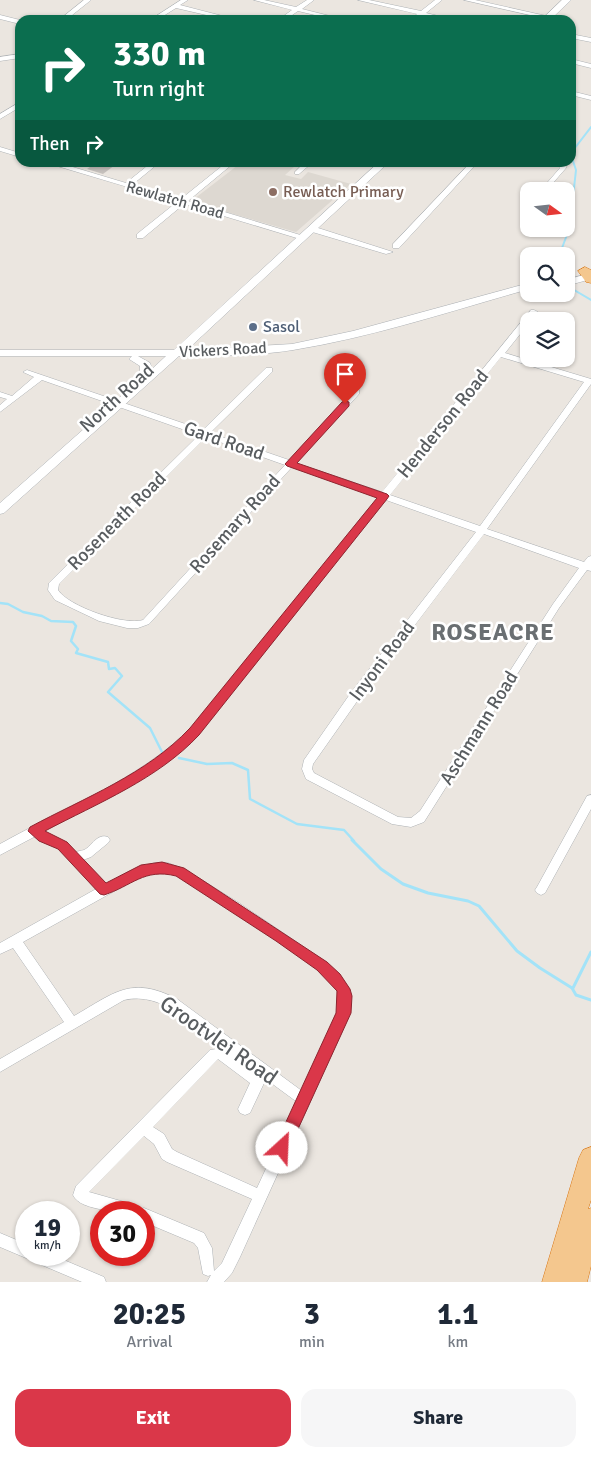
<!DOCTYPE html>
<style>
body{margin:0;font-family:Signika,sans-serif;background:#f6f6f7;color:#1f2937;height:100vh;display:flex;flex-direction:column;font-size:19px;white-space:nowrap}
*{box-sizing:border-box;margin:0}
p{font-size:16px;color:#747a83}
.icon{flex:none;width:28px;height:28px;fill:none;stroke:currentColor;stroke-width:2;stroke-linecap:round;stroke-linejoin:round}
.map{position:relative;height:1282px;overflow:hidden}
.sheet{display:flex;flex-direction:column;background:#fff;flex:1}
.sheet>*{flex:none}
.banner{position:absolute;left:15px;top:15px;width:561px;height:152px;border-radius:15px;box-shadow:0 1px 4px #0004;background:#0b6e4f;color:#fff;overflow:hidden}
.needle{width:32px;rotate:105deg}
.fabs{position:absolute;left:520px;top:182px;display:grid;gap:10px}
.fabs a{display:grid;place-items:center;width:55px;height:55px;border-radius:10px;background:#fff;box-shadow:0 1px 4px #0004;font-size:25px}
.speed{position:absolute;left:15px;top:1201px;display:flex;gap:10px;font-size:25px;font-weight:700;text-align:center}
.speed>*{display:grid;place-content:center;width:65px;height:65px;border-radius:50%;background:#fff;box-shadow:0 1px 4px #0004;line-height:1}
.speed small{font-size:12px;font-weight:400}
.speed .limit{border:8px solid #d22;background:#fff;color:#111}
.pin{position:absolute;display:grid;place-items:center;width:42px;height:42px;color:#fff;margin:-51px -21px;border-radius:50% 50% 50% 0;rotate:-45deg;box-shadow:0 0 5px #0007}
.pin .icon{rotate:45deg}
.me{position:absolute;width:55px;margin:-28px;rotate:25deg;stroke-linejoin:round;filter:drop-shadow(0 0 4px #0008)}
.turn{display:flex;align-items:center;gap:18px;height:105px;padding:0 15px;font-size:22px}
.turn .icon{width:65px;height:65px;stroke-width:2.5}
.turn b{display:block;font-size:35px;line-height:42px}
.then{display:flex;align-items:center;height:48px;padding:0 15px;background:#0003;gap:10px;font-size:19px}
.eta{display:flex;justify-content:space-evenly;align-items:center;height:85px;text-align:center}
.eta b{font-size:30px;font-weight:700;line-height:35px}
.primary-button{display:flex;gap:10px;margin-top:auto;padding:10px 15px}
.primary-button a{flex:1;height:58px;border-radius:15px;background:#da3749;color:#fff;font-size:20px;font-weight:700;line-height:58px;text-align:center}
.primary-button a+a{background:#f6f6f7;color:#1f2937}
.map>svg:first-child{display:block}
.education{fill:#ddd8d1}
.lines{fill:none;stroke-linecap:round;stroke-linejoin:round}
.stream-far2{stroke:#a3e3f8;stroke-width:2}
.stream-far1{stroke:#a3e3f8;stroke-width:2.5}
.stream{stroke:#a3e3f8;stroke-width:3}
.building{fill:#c6c1bd}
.street-casing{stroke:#aeb2b5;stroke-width:1}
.secondary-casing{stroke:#adb1b5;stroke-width:1}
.highway-casing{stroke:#d97511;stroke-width:1}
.street{fill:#fff;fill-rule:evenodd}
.secondary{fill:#fff;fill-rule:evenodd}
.highway{fill:#f4c78e;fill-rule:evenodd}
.route{fill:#da3749;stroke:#8e242f}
.education-dot{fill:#8d6e63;stroke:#fff;stroke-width:2}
.service-dot{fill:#5c6f8a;stroke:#fff;stroke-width:2}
.labels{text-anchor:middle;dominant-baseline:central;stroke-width:5;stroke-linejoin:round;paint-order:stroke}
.far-education-label{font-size:16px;fill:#785e54;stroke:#fff;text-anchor:start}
.far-street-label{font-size:16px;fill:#595d60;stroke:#fff}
.far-service-label{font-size:16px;fill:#4e5e75;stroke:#fff;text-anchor:start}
.street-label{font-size:19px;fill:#595d60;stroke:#fff}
.near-street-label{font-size:22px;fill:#595d60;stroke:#fff}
.district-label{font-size:24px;font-weight:bold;letter-spacing:1px;fill:#6a6f72;stroke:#fff}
</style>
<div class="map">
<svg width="591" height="1282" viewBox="0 0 591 1282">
<rect width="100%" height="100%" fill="#ebe6e0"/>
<path class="education" d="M242 162 278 163 294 167 285 175 301 179 308 172 351 184 296 232 195 203 194 199Z"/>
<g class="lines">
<path class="stream-far2" d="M571 153 591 127
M555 256 562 248 568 232 571 215 576 170 571 155
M569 287 591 300"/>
<path class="stream-far1" d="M0 603 8 604 23 612 42 616 51 621 73 622 76 626 71 641 78 649 76 653 108 662 109 669 115 668 122 676 108 692 150 728 162 752
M179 758 207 764 232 763 248 770 250 799 297 824 344 830 354 841"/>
<path class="stream" d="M352 840 381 869 403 884 428 893 468 901 479 906 517 951 540 968 572 988 576 995 591 1000
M573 988 591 952"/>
</g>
<path class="building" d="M97 162H119L103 174 87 169Z"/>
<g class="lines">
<defs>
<path id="street" d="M84 0H91L66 20H59Z
M181 0H188L180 5 238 20H228L176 8 157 20H150Z
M254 0H264L296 7 307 0H314L302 9 346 20H336L298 11 285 20H278L292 10Z
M358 0H369L421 11 435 0H442L426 13 455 20H444L423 15 417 20H410L417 14Z
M464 0H475L551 17 548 19Z
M0 15 20 20V24L0 19Z
M571 34 591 38V42L571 38Z
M20 54V58L0 61V57Z
M571 59 591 64V68L571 63Z
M571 91 591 96V100L571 95Z
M20 102V107L0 119V114Z
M0 147 20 153V157L0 151Z
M44 162H56L126 183 152 162H160L132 185 181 199 227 162H235L188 201 307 237 300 239 184 204 143 238H137V234L177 202Z
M305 162H313L299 174H295V172Z
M471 162H478L399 248H393V244Z
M559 162H565L566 168 546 191H540L560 168Z
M529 205V212L526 214H522V212Z
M309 227H315L393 252 386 254 309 231Z
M531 310H534L538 312 531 321H529V323L505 353 591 379V384L487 529 584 562 588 557 591 556V571L587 570 559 608 424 822 411 827 392 824 306 779 302 769 304 760 350 694 476 532 386 500 199 734C155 777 97 802 43 831L67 843 76 852C78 851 81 851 84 850 92 846 97 833 108 837L110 840 108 843 91 857 83 860 106 884 130 871 154 863H168L184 869 239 903 326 962 339 974 349 989 351 1004 346 1023 240 1257 232 1273 224 1282H207L211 1275 208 1276 203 1274 198 1248 194 1243 144 1222V1212C127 1212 80 1212 73 1195L76 1186 210 1050 223 1048C194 1026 163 991 124 1000L0 1072V1059L64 1022 13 948 0 954V943L96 889 59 849 34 837 0 855V844C64 808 138 780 191 728L378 497 292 467 149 624 138 628H127L99 621 55 600 48 590 49 583 199 435 42 380 0 412V405L7 399 0 397V392L12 396 34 377 23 372 27 370 203 430 266 368H272V372L210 433 289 460 353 390H359V394L296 463 382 492ZM501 357 584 382 480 526 390 495ZM206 437 285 465 143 620C124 626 68 606 58 590L59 584ZM484 534 579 568 553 604 420 811 411 818 398 817 314 773 312 769 313 764 358 700ZM154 873H168L176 875 231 909 318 970 331 982 337 991 339 1004 334 1023 302 1091 177 999C131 975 114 993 74 1016L23 942 138 878ZM218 1059 250 1083 238 1109 240 1113 245 1115 250 1113 265 1081 263 1077 297 1102 257 1188 177 1152 172 1149 164 1134 153 1127ZM144 1136 154 1144 162 1159 167 1162 252 1199 222 1263 214 1271 212 1248 204 1233 144 1208 141 1209 140 1207 135 1205 89 1192Z
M591 795V809L545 893 541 895 537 893 535 890 537 887 587 796Z
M0 1233 26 1244V1255H52L104 1277 106 1282H82L30 1260 29 1257 26 1258 0 1247Z"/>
<path id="secondary" d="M562 0H571L550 20H541Z
M379 162H389L187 350 292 344 353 331 529 283V289C451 311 373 337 293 350 256 356 217 356 179 356L4 513 0 514V503L145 375 140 372V366L129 359 132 356H0V350H174ZM138 356H166L152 369 150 363Z
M591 273V279L566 286V280Z"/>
<path id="highway" d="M585 267 591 270V283L586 282 578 271Z
M591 1147V1200L588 1209 591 1208V1266L587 1282H542L579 1158 583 1150Z"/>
</defs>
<use href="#street" class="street-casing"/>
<use href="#secondary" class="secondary-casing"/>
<use href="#highway" class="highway-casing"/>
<use href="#street" class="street"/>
<use href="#secondary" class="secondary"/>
<use href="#highway" class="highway"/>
</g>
<path class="route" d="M345 401 349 402V406L297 463 387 494 389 496 387 499 199 735C158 779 98 803 45 831L67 842 106 883 141 865 162 862 184 868 327 962 340 974 350 989 352 996 351 1013 287 1153 282 1155 276 1153 274 1148 336 1013 337 991 317 970 276 941 176 876C144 868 132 886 104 895L100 894 58 849 39 841 28 831 30 827C84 798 147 774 190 728L377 498 287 466 285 464 342 402Z"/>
<circle class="education-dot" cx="273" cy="192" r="5"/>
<circle class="service-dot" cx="253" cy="327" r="5"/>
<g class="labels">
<g class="far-education-label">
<text x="283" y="192">Rewlatch Primary</text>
</g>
<g class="far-street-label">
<text transform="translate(175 200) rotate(16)">Rewlatch Road</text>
<text transform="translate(223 350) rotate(-3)">Vickers Road</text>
</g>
<g class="far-service-label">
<text x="263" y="327">Sasol</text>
</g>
<g class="street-label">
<text transform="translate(117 398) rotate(-42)">North Road</text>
<text transform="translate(443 424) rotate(-51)">Henderson Road</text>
<text transform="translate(224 441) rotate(19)">Gard Road</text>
<text transform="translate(117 521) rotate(-45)">Roseneath Road</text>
<text transform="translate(235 524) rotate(-48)">Rosemary Road</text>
<text transform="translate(382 661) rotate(-53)">Inyoni Road</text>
<text transform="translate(479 728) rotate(-58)">Aschmann Road</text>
</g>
<g class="near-street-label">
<text transform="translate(219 1040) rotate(35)">Grootvlei Road</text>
</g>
<g class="district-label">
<text x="493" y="632">ROSEACRE</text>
</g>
</g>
</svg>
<div class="fabs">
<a><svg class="needle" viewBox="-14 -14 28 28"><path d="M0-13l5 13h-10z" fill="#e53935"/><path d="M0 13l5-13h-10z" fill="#747a83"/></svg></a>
<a><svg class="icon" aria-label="search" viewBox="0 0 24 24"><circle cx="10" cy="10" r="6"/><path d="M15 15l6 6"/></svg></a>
<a><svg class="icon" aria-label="layers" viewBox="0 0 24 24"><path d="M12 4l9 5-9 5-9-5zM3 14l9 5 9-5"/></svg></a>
</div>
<div class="speed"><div>19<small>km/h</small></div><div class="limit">30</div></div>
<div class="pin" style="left:345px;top:404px;background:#d93025"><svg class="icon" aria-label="arrive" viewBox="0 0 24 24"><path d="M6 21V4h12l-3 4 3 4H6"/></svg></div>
<svg class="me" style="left:282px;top:1148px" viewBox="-20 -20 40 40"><circle r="19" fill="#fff"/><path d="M0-13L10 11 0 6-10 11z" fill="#da3749"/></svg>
<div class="banner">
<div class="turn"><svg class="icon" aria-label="right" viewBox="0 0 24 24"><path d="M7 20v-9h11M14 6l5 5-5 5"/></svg><div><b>330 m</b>Turn right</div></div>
<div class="then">Then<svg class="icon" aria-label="right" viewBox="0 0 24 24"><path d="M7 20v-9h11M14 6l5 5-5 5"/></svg></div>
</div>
</div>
<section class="sheet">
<div class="eta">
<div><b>20:25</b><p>Arrival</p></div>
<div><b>3</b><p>min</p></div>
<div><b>1.1</b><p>km</p></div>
</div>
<div class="primary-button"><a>Exit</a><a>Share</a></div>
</section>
